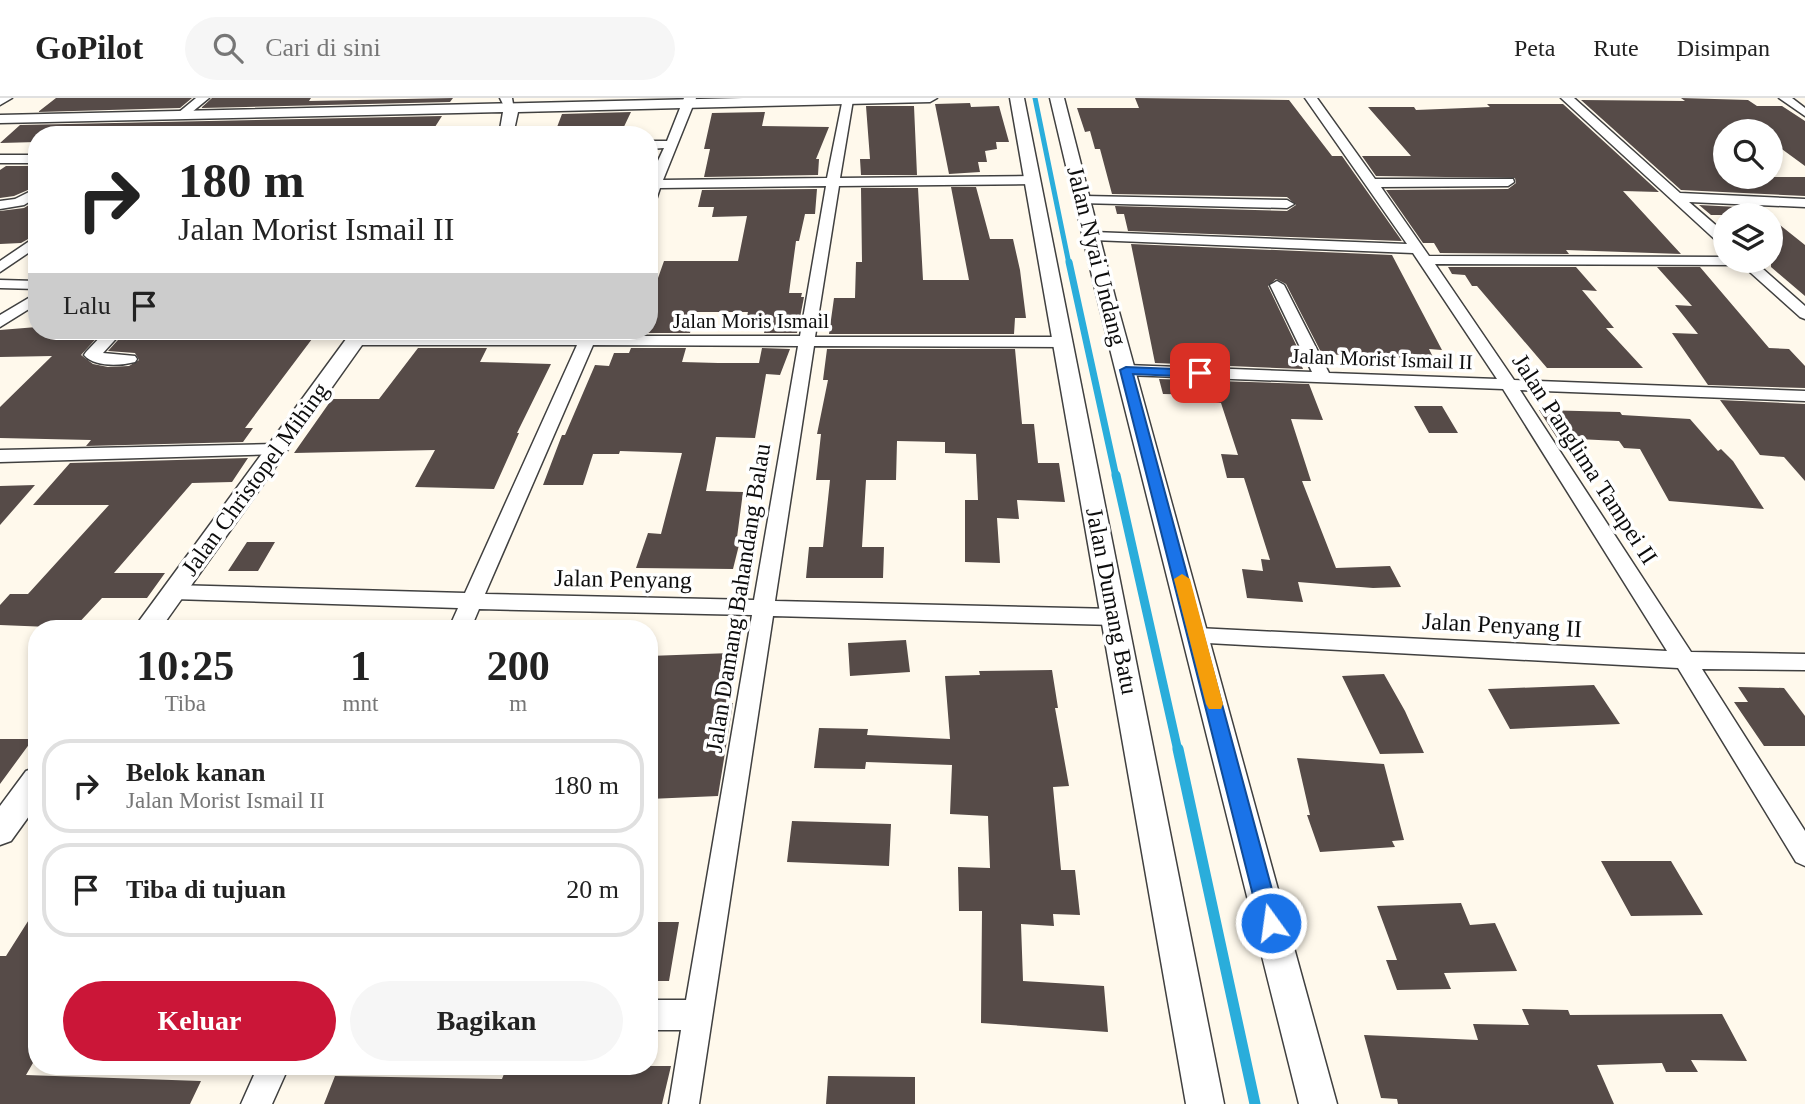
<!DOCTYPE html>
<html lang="id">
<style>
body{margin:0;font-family:Georgia,serif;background:#f6f6f6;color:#222;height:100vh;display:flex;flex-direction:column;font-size:26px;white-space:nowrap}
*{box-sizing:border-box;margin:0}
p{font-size:23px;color:#767676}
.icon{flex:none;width:38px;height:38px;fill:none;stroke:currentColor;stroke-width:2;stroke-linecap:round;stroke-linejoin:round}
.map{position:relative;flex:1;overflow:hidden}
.details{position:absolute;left:28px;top:522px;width:630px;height:455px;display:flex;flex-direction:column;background:#fff;border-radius:28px;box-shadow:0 4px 10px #0003}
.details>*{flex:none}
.banner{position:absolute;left:28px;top:28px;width:630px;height:214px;border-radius:28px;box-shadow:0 4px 10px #0003;background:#fff;color:#222;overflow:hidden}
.controls{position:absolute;left:1713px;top:21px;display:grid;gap:14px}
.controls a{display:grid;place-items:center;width:70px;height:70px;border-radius:50%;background:#fff;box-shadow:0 4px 10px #0003;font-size:35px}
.pin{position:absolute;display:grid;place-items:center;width:60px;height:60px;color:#fff;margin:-30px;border-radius:14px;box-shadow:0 4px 10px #0006}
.me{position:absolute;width:77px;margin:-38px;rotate:346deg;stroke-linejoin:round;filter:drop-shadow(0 0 5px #0008)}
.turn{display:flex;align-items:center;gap:24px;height:147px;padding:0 35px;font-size:32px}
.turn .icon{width:91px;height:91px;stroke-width:2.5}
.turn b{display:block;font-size:49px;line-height:60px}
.then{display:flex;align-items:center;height:66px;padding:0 35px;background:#0003;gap:14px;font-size:26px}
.eta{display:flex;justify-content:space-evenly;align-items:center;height:119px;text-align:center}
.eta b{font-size:42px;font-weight:600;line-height:49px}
.button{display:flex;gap:14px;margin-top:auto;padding:14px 35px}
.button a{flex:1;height:80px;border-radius:42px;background:#cb1638;color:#fff;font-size:28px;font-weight:600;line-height:80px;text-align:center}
.button a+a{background:#f6f6f6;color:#222}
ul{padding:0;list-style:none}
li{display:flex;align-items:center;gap:21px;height:94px;margin:0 14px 10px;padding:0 21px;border:4px solid #e0e0e0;border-radius:28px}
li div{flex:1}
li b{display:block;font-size:26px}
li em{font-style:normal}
header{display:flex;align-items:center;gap:42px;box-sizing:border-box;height:98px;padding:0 35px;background:#fff;border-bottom:2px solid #e0e0e0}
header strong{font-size:33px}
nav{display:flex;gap:38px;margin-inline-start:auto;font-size:24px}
.search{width:490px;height:63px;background:#f6f6f6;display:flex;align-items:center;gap:18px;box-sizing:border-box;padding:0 24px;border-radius:38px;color:#767676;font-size:26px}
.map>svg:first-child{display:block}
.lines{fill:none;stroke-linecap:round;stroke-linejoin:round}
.stream-far3{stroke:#2aaddb;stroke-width:5}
.stream-far2{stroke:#2aaddb;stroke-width:7}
.stream-far1{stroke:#2aaddb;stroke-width:9}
.stream{stroke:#2aaddb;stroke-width:11}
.building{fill:#564b48}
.minor-casing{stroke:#404040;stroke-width:3}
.tertiary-casing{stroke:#404040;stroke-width:3}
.minor{fill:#fff;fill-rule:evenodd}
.tertiary{fill:#fff;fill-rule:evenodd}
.route{fill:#1a73e8;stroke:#114b97;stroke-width:2}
.slow{fill:#f59e0b}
.labels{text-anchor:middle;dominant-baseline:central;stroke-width:7;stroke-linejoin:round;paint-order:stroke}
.far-street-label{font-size:21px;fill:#0d0d0d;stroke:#fff}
.street-label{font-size:24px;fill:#0d0d0d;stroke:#fff}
</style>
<header>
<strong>GoPilot</strong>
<div class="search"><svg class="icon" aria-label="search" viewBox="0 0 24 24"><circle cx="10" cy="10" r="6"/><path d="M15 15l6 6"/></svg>Cari di sini</div>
<nav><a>Peta</a><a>Rute</a><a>Disimpan</a></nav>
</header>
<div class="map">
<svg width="1805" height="1006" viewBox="0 0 1805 1006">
<rect width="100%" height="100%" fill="#fff9ec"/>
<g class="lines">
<path class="stream-far3" d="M1035 0 1069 166"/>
<path class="stream-far2" d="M1069 164 1116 379"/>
<path class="stream-far1" d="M1116 377 1178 653"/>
<path class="stream" d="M1178 651 1255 1006"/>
</g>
<path class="building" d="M56 0H192L180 10 38 14Z
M212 0H311L309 3 453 0 450 4 201 10Z
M1135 0 1289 2 1332 58H1342L1402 143 1128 133 1124 116H1117L1115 108 1287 113 1296 107 1287 99 1112 96 1100 51H1095L1090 33 1085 34 1077 10H1139Z
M1681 0 1748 2 1757 8H1782L1805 23V68L1771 43V33H1726V79H1805V98L1681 92 1581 2 1685 3Z
M970 5 971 9 999 8 1009 44H996L997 51 985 53 987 64H978L980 74 949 76 935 6Z
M1487 6H1563L1659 94 1623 93 1681 156 1566 152 1569 156 1440 155 1434 145H1423L1386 92 1508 91 1516 85 1515 80 1376 78 1362 58H1411L1368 9H1414L1416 12 1490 9Z
M866 8H914L917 77H861L860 61H870Z
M631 14 620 37H554L562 16Z
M765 14 762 28 829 29 816 61H819L818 77 704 79 710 51H704L712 15Z
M442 18 433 32 396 34 393 37H37V44L0 45 20 27Z
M6 68H37V88L14 98 0 100V72Z
M951 89H976L990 141H1013L1020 172 1026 220H1015L1014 236H829L834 200H855L856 164H862L861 90H918L923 182H969Z
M817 91 815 116H805L799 143H796L789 195H802L801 199H804L797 235H764L768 218H747L748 214H696L690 235H636L637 233H649V197H652L664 163H738L747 118 712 119 714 109H698L702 92Z
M37 102V136L21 145 0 146V113L24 110Z
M1699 107 1758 110 1767 117H1711Z
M1771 120 1805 147V198L1771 169Z
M1131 146 1392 157 1442 252 1429 251 1434 261 1322 256 1286 186 1276 181 1268 188 1300 255 1296 254 1303 271 1155 265Z
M1448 169H1576L1597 193 1582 192 1614 230H1606L1643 270H1547L1477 188H1472L1465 177 1452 176Z
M1657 169H1700L1769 250 1789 251 1805 268V290L1708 287 1672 235 1698 236 1675 207 1692 208Z
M37 229V233H103L81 257 93 266 108 269 129 268 139 262 135 255 108 253 126 233H228L225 236 315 237 245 330H253L243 344 86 348 91 342 0 340V309L52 258 0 259V232Z
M418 250H487L480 264 551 266 517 335H519L494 391 415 389 435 352 294 355 332 301H379Z
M631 250H686L682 264 718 265H759L762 250 790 251 780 277 766 276 755 340 716 339 706 393 743 394 736 447H739L733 471 636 470 648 435 661 436 682 355 620 353 619 356H593L583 387H543L562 337H565L595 267 609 268 614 255H629Z
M827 251H1015L1022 326H1034L1038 365H1059L1065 404 1017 402 1019 421 997 420 1000 465 965 464V402H978L976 356 945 355V344L897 343 896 382H866L862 449H884L883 480H806L809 449H823L830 382H816L821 336H817L828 282H823Z
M1159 281 1309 286 1323 322 1291 321 1311 383H1302L1336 470 1390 468 1401 489 1373 490 1298 484 1303 504 1247 500 1242 471 1263 473 1261 461 1270 462 1244 380H1227L1221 356 1238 357 1221 305H1212L1210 297 1163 296Z
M1720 302 1805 306V383L1784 359 1760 357Z
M1414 308H1442L1458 335H1429Z
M1539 312 1620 314 1622 317 1690 321 1718 353 1721 351 1733 363 1764 411 1669 403 1640 351 1624 350 1619 343 1557 340Z
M248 360 232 384 192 385 114 475H165L147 500H102L74 530 0 527V507L10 496H28L109 407H33L70 365Z
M35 387 0 427V388Z
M247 444H275L258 473H228Z
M906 542 910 574 850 578 848 545Z
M731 555 726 605H733L718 698 649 701V558Z
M1052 572 1058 610H1055L1069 688 1053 689 1061 772H1075L1080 817 1053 816 1054 828 1021 826 1023 883 1104 888 1108 934 981 925 982 813H959L958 769 990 770 988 718 950 716 952 667 866 664 865 671 814 670 819 630 868 631 867 637 950 641 945 578 980 577 979 573Z
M1384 576 1405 613 1424 655 1380 656 1342 578Z
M1594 587 1620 626 1510 631 1488 591Z
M1738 589 1784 590 1805 618V648H1764L1734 604H1748Z
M0 641H33L0 686Z
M1297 660 1384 666 1404 742 1392 743 1395 749 1320 754 1307 717H1310Z
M792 723 891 726 889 768 787 764Z
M1601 763H1671L1703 817 1631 818Z
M1461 805 1470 827 1495 825 1517 873 1444 875 1451 891 1397 892 1386 862H1397L1377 808Z
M37 809V958L26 977 201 983 190 1006H0V858H6Z
M649 824H679L669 883H649Z
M1522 911 1568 912 1570 917 1722 916 1747 963 1691 962 1698 974H1666L1662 965 1597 967 1614 1006H1398L1397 1001 1381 1000 1364 937 1478 942 1473 926 1529 927Z
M507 968H671L662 1006H324L335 978 502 981Z
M828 978 915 979V1006H826Z"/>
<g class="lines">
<defs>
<path id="minor" d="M0 0H12L0 7Z
M196 0H209L186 19H178V15Z
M500 0H512L514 12H506Z
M684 0H696L663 82 827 80 843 0 853 2 840 80 1033 78 1039 82 1033 86 839 88 815 239H1064L1072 244 1064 249 814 248 775 503 1115 511 1123 513 1126 519 1123 525 1115 527 773 518 699 1006H669L681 932H649V902H686L752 517 479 511 471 530H449L458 510 173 501 166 499 163 494 166 489 173 487 465 495 577 247H355L347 242 349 239 581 238 584 233H596L597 238H800L826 88 660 90 656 102 649 106V82L664 50 649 51V43H667ZM593 247 798 248 754 502 485 496Z
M1305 0H1317L1375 81H1513L1514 84 1508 88 1381 89 1429 158 1726 159V163H1754L1805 208V221L1800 219 1742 167 1435 166 1514 282 1805 293V303L1520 292 1691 554 1805 556V572L1702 571 1805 733V768L1796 764 1678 570 1189 544 1186 538 1189 532 1197 530 1667 553 1503 291 1126 277 1118 272 1126 267 1312 274 1270 187 1277 183 1284 187 1329 275 1497 281 1413 155 1093 142 1086 138 1093 134 1407 146Z
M1561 0H1574L1680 95 1805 101V109L1689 104 1726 136V148L1721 147Z
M1779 0H1792L1805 10V18Z
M0 57H37V65H0Z
M37 90V99L24 107 0 111V103L15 101Z
M1084 98 1287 102 1294 106 1287 110 1079 105 1077 102Z
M37 138V149L0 174V163Z
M0 182 37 183V191L0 190Z
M37 195V206L0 229V217Z
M106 233H123L103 255 135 258 137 261 135 264C120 268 94 269 84 257L86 254Z
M276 346 285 352 282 356 0 364V352Z
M258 968H289L272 1006H241Z"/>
<path id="tertiary" d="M743 0H937L930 4 518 14 513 37H499L503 14 0 25V17Z
M1010 0H1024L1224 1006H1186Z
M1050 0H1064L1115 199 1337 1006H1299L1097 199Z
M352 233H372L161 530H134Z
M37 669V707L11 743 0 747V708L26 673Z"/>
</defs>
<use href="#minor" class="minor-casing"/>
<use href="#tertiary" class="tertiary-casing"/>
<use href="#minor" class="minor"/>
<use href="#tertiary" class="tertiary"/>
</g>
<path class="route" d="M1126 269 1200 272 1207 275 1200 279 1133 276 1281 825 1278 832 1271 835 1263 832 1260 825 1120 272Z"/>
<path class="slow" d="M1182 476 1190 481 1223 606 1221 611H1209L1206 606 1174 481Z"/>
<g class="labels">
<g class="far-street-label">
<text x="751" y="223">Jalan Moris Ismail</text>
<text transform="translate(1382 261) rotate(2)">Jalan Morist Ismail II</text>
</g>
<g class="street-label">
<text transform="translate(1097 158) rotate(76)">Jalan Nyai Undang</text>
<text transform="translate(1585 361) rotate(57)">Jalan Panglima Tampei II</text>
<text transform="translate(255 381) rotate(-54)">Jalan Christopel Mihing</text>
<text transform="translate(623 481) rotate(1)">Jalan Penyang</text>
<text transform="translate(738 500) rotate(-81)">Jalan Damang Bahandang Balau</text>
<text transform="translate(1112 503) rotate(79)">Jalan Dumang Batu</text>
<text transform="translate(1502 527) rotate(3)">Jalan Penyang II</text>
</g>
</g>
</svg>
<div class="controls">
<a><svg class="icon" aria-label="search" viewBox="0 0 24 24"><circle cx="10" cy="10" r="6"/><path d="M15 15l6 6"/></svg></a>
<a><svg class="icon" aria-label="layers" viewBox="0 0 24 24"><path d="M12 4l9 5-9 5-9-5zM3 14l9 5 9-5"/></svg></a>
</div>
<div class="pin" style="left:1200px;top:275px;background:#d93025"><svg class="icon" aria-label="arrive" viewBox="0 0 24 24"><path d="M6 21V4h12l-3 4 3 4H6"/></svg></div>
<svg class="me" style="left:1271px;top:825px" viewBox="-20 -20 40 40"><circle r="17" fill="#1a73e8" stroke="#fff" stroke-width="3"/><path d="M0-11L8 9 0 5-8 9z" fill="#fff"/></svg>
<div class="banner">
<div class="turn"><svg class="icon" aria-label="right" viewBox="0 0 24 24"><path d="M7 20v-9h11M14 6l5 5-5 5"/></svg><div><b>180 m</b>Jalan Morist Ismail II</div></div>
<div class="then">Lalu<svg class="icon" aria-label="arrive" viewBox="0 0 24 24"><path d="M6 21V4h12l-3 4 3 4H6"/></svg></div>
</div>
<section class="details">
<div class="eta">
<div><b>10:25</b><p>Tiba</p></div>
<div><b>1</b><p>mnt</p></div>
<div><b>200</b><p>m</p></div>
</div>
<ul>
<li><svg class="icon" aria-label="right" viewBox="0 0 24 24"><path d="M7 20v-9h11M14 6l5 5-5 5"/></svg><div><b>Belok kanan</b><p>Jalan Morist Ismail II</p></div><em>180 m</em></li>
<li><svg class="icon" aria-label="arrive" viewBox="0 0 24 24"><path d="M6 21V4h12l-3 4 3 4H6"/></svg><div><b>Tiba di tujuan</b></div><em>20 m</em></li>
</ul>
<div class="button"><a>Keluar</a><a>Bagikan</a></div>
</section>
</div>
